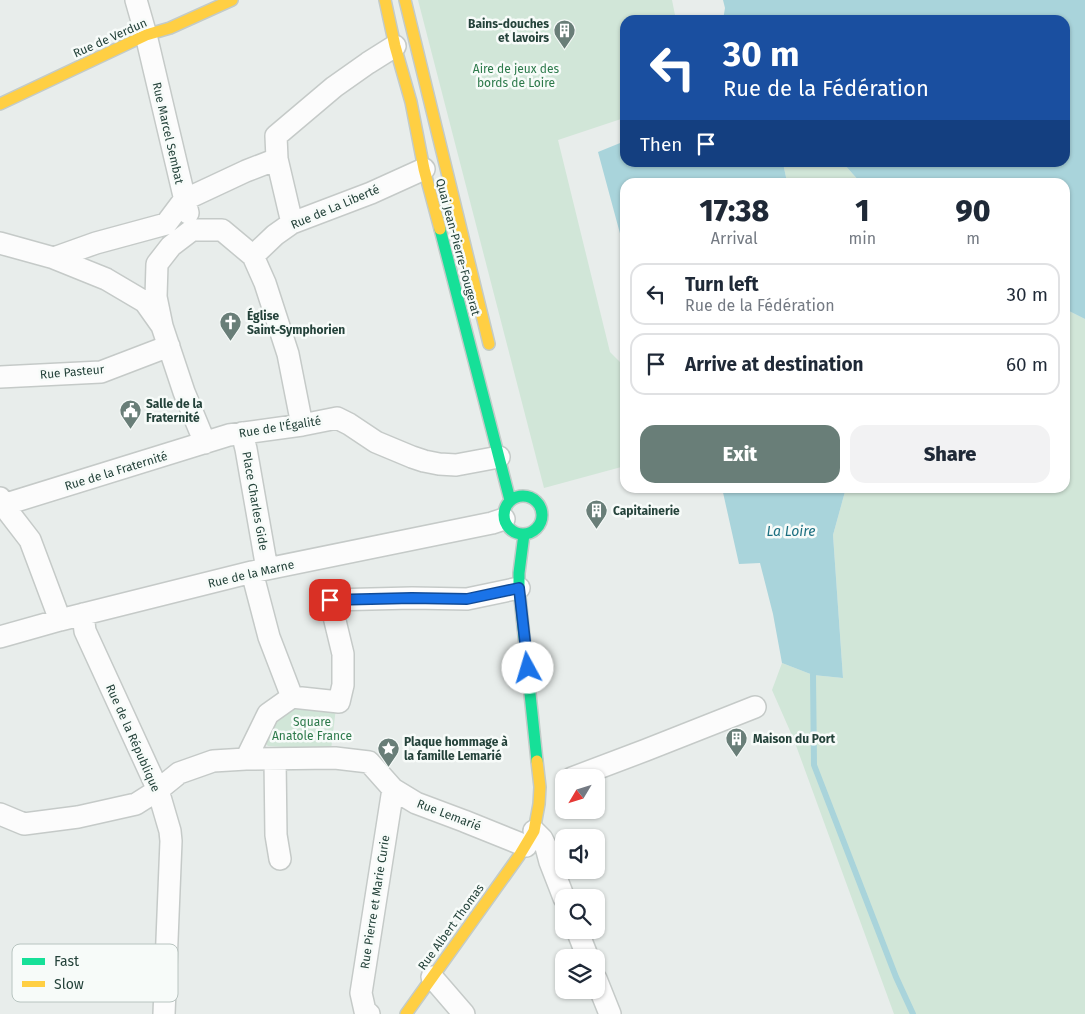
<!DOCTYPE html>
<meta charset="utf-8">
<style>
body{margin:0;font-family:"Fira Sans",sans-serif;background:#f2f2f3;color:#1f2937;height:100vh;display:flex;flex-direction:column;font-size:19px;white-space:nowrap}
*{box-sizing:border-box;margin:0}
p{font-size:16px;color:#747a83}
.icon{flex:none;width:28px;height:28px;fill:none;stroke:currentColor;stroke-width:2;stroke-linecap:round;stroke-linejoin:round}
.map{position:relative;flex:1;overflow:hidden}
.details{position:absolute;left:620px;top:178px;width:450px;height:315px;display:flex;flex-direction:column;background:#fff;border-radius:15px;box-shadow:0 1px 4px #0004}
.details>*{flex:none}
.top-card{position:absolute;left:620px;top:15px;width:450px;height:152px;border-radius:15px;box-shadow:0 1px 4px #0004;background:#1a4fa0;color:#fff;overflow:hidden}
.needle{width:32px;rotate:232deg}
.buttons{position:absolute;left:555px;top:769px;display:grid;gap:10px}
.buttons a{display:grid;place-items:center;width:50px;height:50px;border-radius:10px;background:#fff;box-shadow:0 1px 4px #0004;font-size:25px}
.pin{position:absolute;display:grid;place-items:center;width:42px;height:42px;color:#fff;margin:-21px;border-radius:10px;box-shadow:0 2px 8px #0006}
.me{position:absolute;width:55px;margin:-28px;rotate:354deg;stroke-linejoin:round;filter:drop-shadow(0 0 4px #0008)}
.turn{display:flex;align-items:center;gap:18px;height:105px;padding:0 20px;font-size:22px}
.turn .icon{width:65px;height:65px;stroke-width:2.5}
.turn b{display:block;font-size:35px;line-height:42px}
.then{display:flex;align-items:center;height:48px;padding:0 20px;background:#0003;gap:10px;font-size:19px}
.eta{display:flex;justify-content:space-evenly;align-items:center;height:85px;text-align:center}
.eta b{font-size:30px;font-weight:800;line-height:35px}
.button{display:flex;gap:10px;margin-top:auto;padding:10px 20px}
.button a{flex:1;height:58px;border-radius:15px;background:#697e78;color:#fff;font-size:20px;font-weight:800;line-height:58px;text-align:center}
.button a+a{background:#f2f2f3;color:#1f2937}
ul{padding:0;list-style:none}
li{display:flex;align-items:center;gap:15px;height:62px;margin:0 10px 8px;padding:0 10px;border:2px solid #e0e1e3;border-radius:15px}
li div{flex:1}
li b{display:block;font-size:19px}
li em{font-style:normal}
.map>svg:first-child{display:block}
.green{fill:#d1e6d8}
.water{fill:#a9d4db}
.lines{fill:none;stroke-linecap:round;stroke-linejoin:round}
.stream{stroke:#a9d4db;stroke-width:6}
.street-casing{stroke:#c5cac8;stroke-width:24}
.fast-casing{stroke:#c3cbc8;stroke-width:14}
.slow-casing{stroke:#c3cbc8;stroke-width:14}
.street{stroke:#fcfcfc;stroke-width:21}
.fast{stroke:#16e098;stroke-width:11}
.slow{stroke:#ffcf43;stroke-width:11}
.route-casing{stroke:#114b97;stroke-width:12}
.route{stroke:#1a73e8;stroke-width:9}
.labels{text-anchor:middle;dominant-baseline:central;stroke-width:5;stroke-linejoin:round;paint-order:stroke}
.poi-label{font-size:12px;font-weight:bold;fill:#24423a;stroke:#f7fbf9;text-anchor:start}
.street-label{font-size:12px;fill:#24423a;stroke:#f7fbf9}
.park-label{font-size:12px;fill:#2d7a4b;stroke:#f7fbf9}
.water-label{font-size:14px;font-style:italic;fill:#1c6f80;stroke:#f7fbf9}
.key{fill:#f7fbf9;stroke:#b8c4c0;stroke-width:1}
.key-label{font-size:14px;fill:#24423a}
</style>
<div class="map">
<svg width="1085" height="1014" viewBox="0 0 1085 1014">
<rect width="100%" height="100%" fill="#e8edeb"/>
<path class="green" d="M418 0H672L676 20H625V117L621 119 558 140 610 352 621 363 625 372 624 416 625 466 544 488Z
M783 163H843L860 182H787Z
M1065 309 1085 319V1014H894L794 740 772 690 782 663 813 675 843 678 833 535 846 488H1065Z
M336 708 331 750 268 746 264 742 275 716 284 709Z"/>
<path class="water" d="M723 0H1085V319L1065 309V182H860L843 163 1065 162V20H723L725 8Z
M625 141V162L783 163 787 182H625V252L598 152Z
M722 488H846L833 535 843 678 813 675 782 663 773 614 760 563 739 564Z"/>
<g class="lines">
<path class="stream" d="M813 675 814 765 896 977 913 1014"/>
<defs>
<path id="street" d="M136 0 146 35 188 213
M277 159 292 223
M0 243 54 258 106 279 145 302 162 326 184 392 205 443
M253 256 275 235 292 223 371 193 424 169
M54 258 96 243 166 224 184 200 246 171 277 159 276 136 334 87 368 63 395 46
M162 326 156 297 157 264 171 246 192 230H222L253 256 265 283 288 354 302 425
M0 377 101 372 169 346
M242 433 246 449 267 569
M0 498 3 505 30 540 60 620
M3 505 229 435 302 425 337 418 349 424 376 442 412 457 424 461 439 464 456 465 499 457
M252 572 269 637 292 697
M83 614 85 631 158 790 170 831 171 841 164 1014
M0 637 60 620 252 572 492 523 504 519
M246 759 268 714 292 697 339 702 343 685V654L330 600 412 598 467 599 519 588
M275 759 276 835 280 859
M572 778 646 750 755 707
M0 814 24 824 78 817 136 804 158 790 179 773 213 761 246 759 335 758 369 762 393 789 416 803 464 821 526 846
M534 831 542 839 546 847 550 862 564 898
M577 930 588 958
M432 977 464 1014
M596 979 610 1014
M369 1014 365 1011 361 993 393 789"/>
<path id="fast" d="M440 229 510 500
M504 515a19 19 0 1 1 38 0a19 19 0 1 1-38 0Z
M524 534 519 573V588L537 761"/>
<path id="slow" d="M385 0 395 46 411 102 424 169 440 229
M405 0 489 344
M0 104 146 35 170 28 232 0
M406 1014 519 856 534 831 539 804 540 787 537 761"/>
</defs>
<use href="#street" class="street-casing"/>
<use href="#fast" class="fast-casing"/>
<use href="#slow" class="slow-casing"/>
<use href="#street" class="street"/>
<use href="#fast" class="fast"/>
<use href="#slow" class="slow"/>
</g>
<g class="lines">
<defs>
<path id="route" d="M330 600 412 598 467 599 519 588 528 668"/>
</defs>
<use href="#route" class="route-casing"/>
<use href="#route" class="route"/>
</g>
<defs>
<symbol id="building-pin" viewBox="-11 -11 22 30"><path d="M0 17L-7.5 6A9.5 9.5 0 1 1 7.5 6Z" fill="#697e78" stroke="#f7fbf9"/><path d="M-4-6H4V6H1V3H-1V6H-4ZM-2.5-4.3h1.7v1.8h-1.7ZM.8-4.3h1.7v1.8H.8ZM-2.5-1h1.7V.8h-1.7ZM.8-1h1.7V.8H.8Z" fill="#fff"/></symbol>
<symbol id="church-pin" viewBox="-11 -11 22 30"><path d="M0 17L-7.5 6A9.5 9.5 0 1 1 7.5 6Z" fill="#697e78" stroke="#f7fbf9"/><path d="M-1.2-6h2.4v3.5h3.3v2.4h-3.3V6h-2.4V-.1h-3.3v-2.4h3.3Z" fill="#fff"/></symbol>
<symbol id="civic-pin" viewBox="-11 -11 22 30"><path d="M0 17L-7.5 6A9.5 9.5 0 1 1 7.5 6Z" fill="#697e78" stroke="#f7fbf9"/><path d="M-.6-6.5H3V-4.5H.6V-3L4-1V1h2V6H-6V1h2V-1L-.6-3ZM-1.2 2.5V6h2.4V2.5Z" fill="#fff"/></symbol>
<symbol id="sight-pin" viewBox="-11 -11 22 30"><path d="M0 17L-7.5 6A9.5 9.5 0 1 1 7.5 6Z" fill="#697e78" stroke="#f7fbf9"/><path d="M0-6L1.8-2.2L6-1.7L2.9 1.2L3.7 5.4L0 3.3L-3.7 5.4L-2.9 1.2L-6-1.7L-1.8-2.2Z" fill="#fff"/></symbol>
</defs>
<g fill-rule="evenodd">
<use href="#building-pin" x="552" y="18" width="25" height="34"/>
<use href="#church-pin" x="218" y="310" width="25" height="34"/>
<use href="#civic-pin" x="118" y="398" width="25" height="34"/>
<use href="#building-pin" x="584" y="498" width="25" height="34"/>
<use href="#building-pin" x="724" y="726" width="25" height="34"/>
<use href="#sight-pin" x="376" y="736" width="25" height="34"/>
</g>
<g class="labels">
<g class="poi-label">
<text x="549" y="24" text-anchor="end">Bains-douches<tspan x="549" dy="14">et lavoirs</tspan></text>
<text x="247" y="316">Église<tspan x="247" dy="14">Saint-Symphorien</tspan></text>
<text x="146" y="404">Salle de la<tspan x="146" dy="14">Fraternité</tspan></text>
<text x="613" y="511">Capitainerie</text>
<text x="753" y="739">Maison du Port</text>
<text x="404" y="742">Plaque hommage à<tspan x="404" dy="14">la famille Lemarié</tspan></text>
</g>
<g class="street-label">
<text transform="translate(110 38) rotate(-24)">Rue de Verdun</text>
<text transform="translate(168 133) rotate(77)">Rue Marcel Sembat</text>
<text transform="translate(335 207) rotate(-23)">Rue de La Liberté</text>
<text transform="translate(458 247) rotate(75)">Quai Jean-Pierre-Fougerat</text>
<text transform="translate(72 372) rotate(-5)">Rue Pasteur</text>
<text transform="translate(280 427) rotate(-9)">Rue de l'Égalité</text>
<text transform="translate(116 471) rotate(-17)">Rue de la Fraternité</text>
<text transform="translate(255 501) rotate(80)">Place Charles Gide</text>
<text transform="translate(251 574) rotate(-13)">Rue de la Marne</text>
<text transform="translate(133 738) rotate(66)">Rue de la République</text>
<text transform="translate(449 815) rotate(21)">Rue Lemarié</text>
<text transform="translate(375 902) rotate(-81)">Rue Pierre et Marie Curie</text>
<text transform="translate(451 927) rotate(-54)">Rue Albert Thomas</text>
</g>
<g class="park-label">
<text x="516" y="69">Aire de jeux des<tspan x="516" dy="14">bords de Loire</tspan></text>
<text x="312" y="722">Square<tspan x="312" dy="14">Anatole France</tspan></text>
</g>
<g class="water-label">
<text x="791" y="531">La Loire</text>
</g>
</g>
<rect x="12" y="944" width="166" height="58" rx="8" class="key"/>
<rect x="22" y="958" width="23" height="7" fill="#16e098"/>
<rect x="22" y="981" width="23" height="6" fill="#ffcf43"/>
<g class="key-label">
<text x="54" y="966">Fast</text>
<text x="54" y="989">Slow</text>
</g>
</svg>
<div class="buttons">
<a><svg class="needle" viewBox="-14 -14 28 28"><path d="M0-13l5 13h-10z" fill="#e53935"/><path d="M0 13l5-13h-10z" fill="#747a83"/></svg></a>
<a><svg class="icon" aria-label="sound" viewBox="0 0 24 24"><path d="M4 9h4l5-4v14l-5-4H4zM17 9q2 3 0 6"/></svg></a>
<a><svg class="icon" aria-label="search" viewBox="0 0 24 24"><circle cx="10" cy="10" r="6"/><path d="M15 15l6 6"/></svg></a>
<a><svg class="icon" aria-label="layers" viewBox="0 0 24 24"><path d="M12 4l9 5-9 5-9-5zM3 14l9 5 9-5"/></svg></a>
</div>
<div class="pin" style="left:330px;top:600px;background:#d93025"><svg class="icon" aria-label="arrive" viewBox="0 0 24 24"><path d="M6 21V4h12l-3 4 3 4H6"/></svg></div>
<svg class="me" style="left:528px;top:668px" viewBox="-20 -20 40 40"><circle r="19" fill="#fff"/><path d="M0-13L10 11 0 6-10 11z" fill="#1a73e8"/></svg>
<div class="top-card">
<div class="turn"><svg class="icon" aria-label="left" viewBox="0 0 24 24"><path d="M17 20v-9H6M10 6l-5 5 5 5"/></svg><div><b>30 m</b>Rue de la Fédération</div></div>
<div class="then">Then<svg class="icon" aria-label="arrive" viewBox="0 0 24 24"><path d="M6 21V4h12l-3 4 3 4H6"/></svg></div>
</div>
<section class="details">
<div class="eta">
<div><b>17:38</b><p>Arrival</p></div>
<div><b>1</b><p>min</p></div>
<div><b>90</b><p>m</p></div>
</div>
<ul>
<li><svg class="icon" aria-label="left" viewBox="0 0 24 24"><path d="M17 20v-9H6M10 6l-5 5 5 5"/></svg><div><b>Turn left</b><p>Rue de la Fédération</p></div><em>30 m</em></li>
<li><svg class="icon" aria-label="arrive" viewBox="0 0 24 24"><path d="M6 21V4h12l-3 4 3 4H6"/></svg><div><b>Arrive at destination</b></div><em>60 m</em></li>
</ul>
<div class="button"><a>Exit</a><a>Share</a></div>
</section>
</div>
